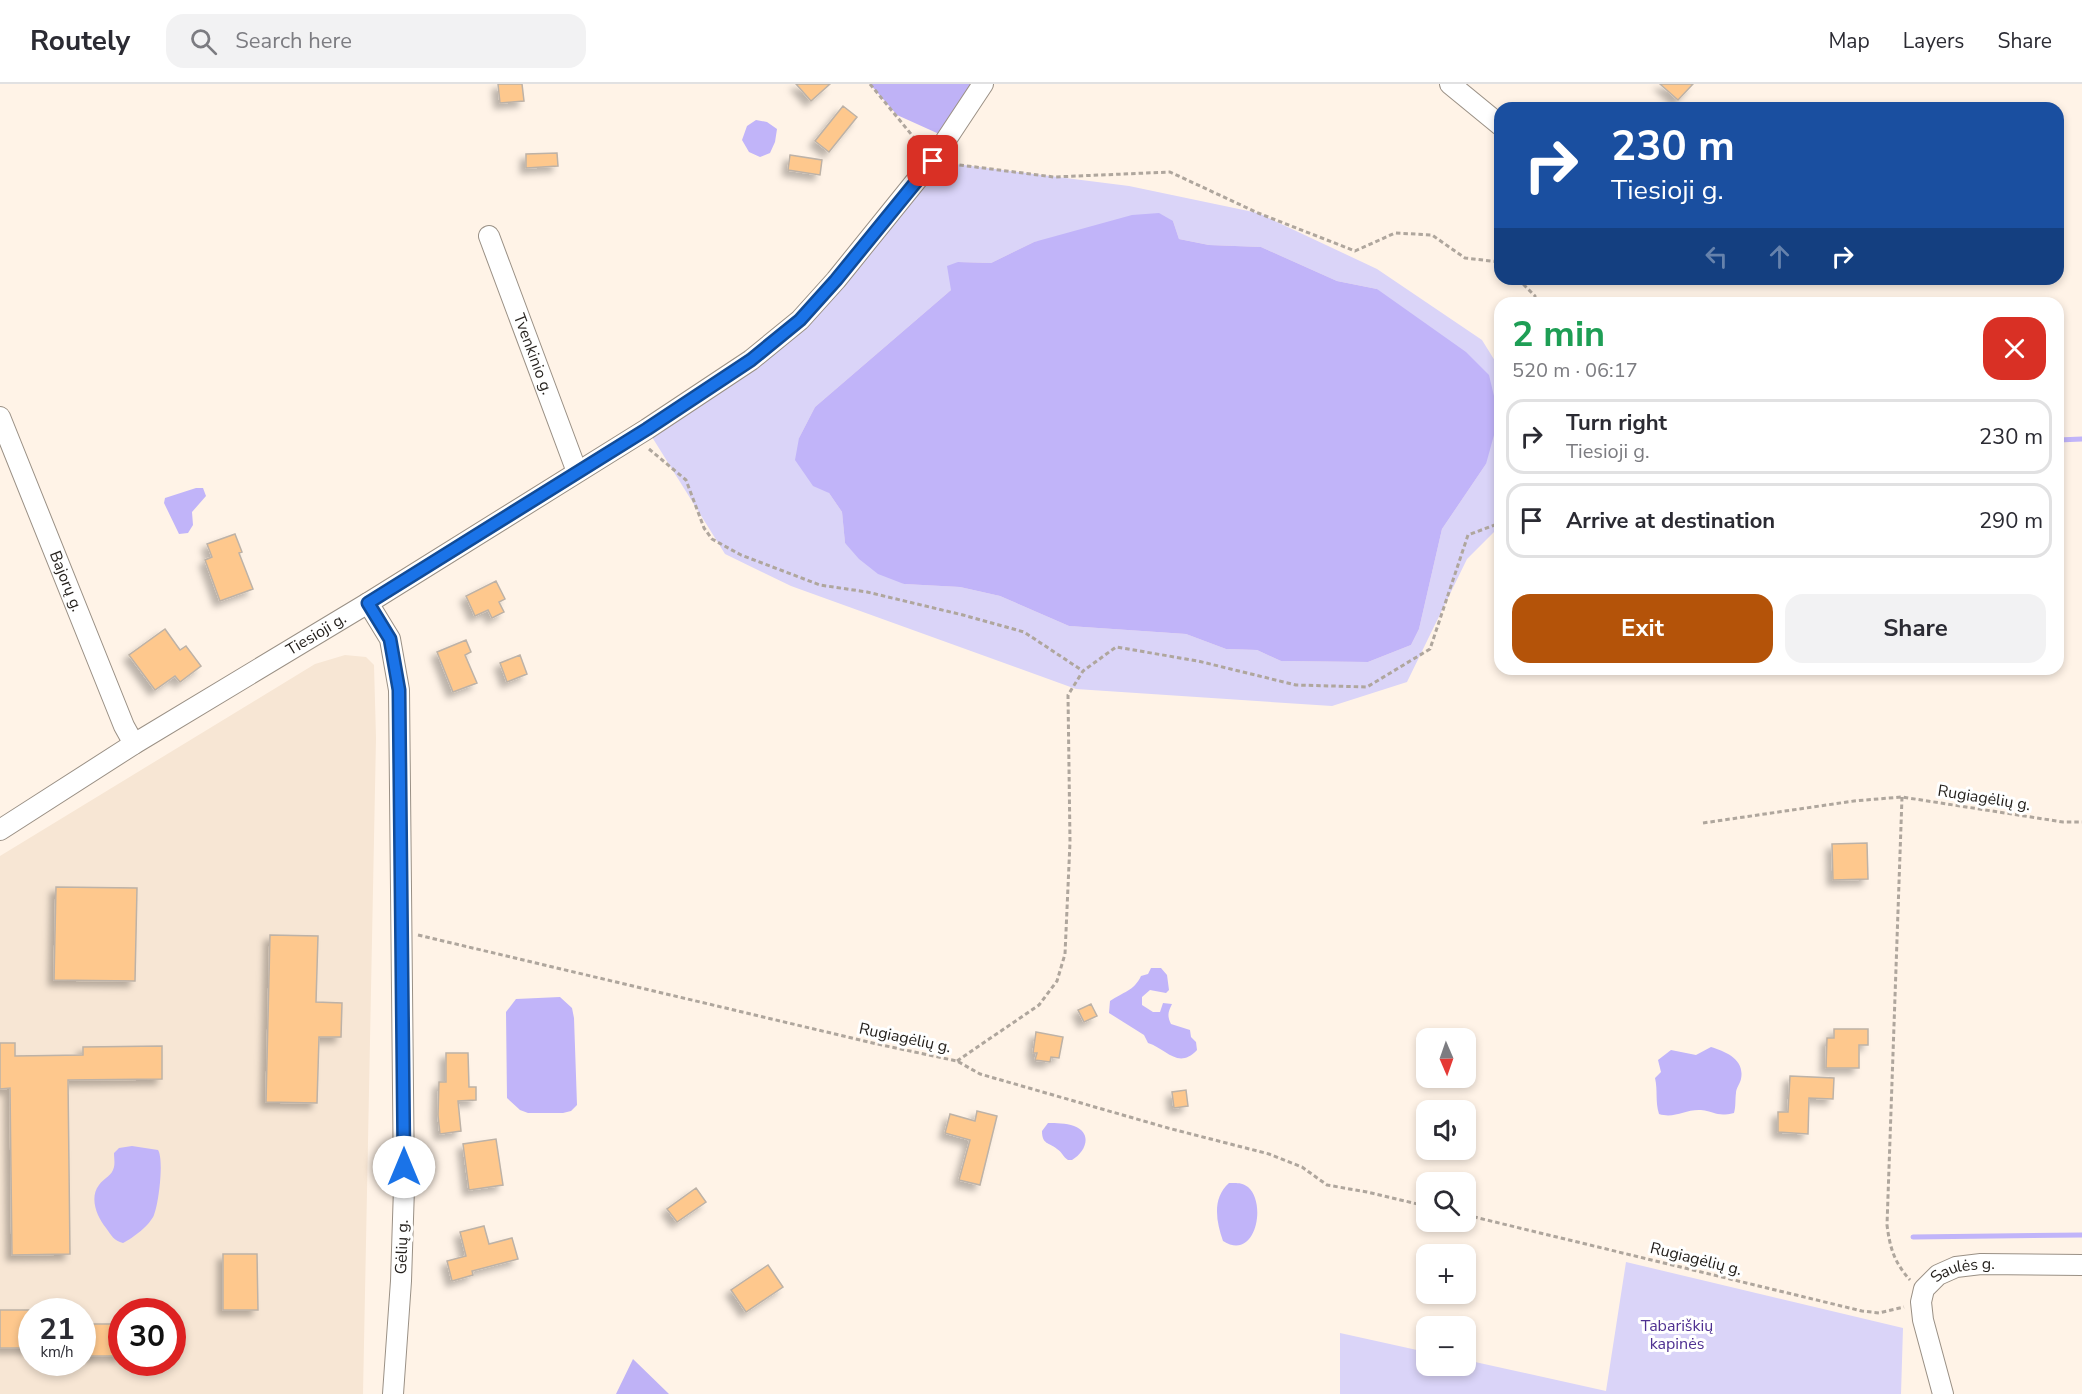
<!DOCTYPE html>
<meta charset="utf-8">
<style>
body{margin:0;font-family:"Nunito Sans",sans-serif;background:#f2f2f3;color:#2b2b33;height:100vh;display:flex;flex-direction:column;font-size:22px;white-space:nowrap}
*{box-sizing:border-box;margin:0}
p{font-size:20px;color:#7c7c81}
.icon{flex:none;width:33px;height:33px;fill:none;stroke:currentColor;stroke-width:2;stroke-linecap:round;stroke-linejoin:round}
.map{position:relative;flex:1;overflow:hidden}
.panel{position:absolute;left:1494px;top:213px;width:570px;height:378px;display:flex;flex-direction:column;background:#fff;border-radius:18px;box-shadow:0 3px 9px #0003}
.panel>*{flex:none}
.hud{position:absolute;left:1494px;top:18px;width:570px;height:183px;border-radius:18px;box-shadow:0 3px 9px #0003;background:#1a4fa0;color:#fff;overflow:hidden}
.needle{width:39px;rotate:178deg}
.buttons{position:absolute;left:1416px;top:944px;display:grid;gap:12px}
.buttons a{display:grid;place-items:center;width:60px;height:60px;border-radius:12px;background:#fff;box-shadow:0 3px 9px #0003;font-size:30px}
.speed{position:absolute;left:18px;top:1214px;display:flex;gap:12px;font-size:30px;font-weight:700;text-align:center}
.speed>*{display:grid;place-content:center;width:78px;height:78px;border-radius:50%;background:#fff;box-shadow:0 3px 9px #0003;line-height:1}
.speed small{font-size:15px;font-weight:400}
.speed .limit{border:9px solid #d22;background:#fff;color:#111}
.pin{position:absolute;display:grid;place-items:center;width:51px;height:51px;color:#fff;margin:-26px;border-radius:12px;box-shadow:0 3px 9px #0006}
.me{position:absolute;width:66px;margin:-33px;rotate:0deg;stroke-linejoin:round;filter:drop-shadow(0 0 4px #0008)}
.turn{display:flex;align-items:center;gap:21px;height:126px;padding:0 18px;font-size:27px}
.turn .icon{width:78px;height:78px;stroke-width:2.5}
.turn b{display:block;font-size:42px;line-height:51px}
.lanes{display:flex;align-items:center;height:57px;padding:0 18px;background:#0003;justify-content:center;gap:30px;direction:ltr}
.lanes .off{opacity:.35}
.round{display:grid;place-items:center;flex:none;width:63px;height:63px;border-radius:18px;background:#f2f2f3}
.overview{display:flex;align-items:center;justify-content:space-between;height:102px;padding:0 18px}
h1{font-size:36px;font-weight:700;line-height:45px;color:#1e9e55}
.primary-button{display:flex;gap:12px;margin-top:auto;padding:12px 18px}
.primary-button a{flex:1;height:69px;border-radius:18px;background:#b45309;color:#fff;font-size:24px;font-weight:700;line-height:69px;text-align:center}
.primary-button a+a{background:#f2f2f3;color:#2b2b33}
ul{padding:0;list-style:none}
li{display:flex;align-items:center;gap:18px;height:75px;margin:0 12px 9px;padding:0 6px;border:3px solid #e1e1e2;border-radius:18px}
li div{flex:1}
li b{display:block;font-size:22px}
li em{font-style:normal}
header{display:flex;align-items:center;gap:36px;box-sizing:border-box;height:84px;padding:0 30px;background:#fff;border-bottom:2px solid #e1e1e2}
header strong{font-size:28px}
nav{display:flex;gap:33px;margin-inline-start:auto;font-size:21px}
.search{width:420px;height:54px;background:#f2f2f3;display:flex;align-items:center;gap:15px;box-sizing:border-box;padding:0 21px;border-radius:18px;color:#7c7c81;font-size:22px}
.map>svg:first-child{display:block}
.built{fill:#f7e6d4;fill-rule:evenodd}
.green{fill:#dad4f8;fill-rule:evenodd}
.forest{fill:#bfb2f6}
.water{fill:#c1b4f9}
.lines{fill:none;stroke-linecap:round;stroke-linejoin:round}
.stream{stroke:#c1b4f9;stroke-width:5}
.building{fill:#fec88d;stroke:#bdb2a7;stroke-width:1.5;filter:url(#shadow)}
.minor-casing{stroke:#9a9085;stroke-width:22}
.path{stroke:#afa69d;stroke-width:3;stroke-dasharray:4.5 3;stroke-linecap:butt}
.minor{stroke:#fff;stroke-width:20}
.route-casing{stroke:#114b97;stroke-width:15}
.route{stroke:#1a73e8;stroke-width:10}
.labels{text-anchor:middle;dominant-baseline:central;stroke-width:6;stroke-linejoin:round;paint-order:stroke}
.street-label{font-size:16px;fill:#231f1b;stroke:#fff}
.park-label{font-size:16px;fill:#4f3091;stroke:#fff}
</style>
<header>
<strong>Routely</strong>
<div class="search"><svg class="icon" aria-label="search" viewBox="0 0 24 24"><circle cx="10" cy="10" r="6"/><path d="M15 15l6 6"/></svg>Search here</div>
<nav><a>Map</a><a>Layers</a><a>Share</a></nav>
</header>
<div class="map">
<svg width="2082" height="1310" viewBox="0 0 2082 1310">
<defs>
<filter id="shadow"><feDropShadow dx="-5.5" dy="5.5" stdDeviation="3" flood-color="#0004"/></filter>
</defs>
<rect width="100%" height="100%" fill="#fff3e7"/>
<path class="built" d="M345 571 366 573 374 581 376 654 363 1310H0V772L315 580ZM32 1227H82V1278H32ZM122 1227H172V1278H122Z"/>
<path class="green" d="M932 77 1129 102 1258 129 1377 185 1482 256 1500 285V442L1467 475 1407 598 1332 622 1076 605 791 502 725 470 647 345 751 276ZM1173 137 1179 155 1209 161 1261 163 1337 197 1377 205 1486 380 1442 445 1419 545 1411 561 1368 578 1281 577 1257 566 1226 565 1186 550 1069 542 1000 512 960 503 904 500 845 459 842 428 829 409 799 354 815 323 951 206 958 178 991 179 1034 158Z
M1626 1178 1903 1244 1901 1310H1340V1249L1426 1268V1281H1466V1276L1606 1307Z"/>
<path class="forest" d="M870 0H983L948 54 897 31Z
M633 1275 669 1310H616Z"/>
<path class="water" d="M756 36 767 38 777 45 775 58 770 69 760 73 749 68 742 56 747 42Z
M1159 129 1173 137 1179 155 1209 161 1261 163 1337 197 1377 205 1466 268 1489 291 1499 333 1486 380 1442 445 1419 545 1411 561 1368 578 1281 577 1257 566 1226 565 1186 550 1069 542 1000 512 960 503 904 500 878 490 859 475 845 459 842 428 829 409 813 402 795 376 799 354 815 323 951 206 947 182 958 178 991 179 1034 158 1132 131Z
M196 404H203L206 412 192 428 193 441 188 449 179 450 164 419 165 414Z
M1151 884H1161L1167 891 1169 906 1166 909 1150 906 1142 913V921L1153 928H1160L1163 919 1172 920C1168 928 1167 932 1171 940L1190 946 1191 953 1196 958 1197 966C1178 986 1167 965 1148 959L1144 951 1109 929 1110 917C1123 908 1134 907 1141 892L1148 890Z
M560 913 572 924 574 934 577 1021 571 1027 563 1029H528L520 1026 507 1014 506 928 516 915Z
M1711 963C1726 968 1745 975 1741 995 1740 1000 1736 1004 1736 1009 1735 1016 1736 1022 1734 1029 1717 1033 1716 1028 1701 1026 1685 1025 1675 1035 1659 1030 1655 1017 1658 1007 1655 994L1661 988 1658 976 1671 966 1696 971Z
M1048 1039C1056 1039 1066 1039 1074 1042 1093 1049 1086 1068 1072 1076H1068C1063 1073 1062 1068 1057 1065 1049 1058 1042 1061 1042 1047Z
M132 1062 158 1066C164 1075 159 1119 154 1131 150 1141 133 1154 123 1159 114 1157 111 1151 106 1144 97 1133 89 1114 99 1101 104 1094 112 1092 114 1083 115 1079 114 1073 114 1069L119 1064Z
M1229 1099C1235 1099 1242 1098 1248 1103 1267 1119 1256 1178 1223 1157 1216 1137 1212 1114 1229 1099Z"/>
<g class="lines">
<path class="stream" d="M2058 356 2082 355
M1913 1153 2082 1151"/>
</g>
<path class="building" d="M498 0H522L524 17 500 19Z
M796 0H830L811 17Z
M1660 0H1693L1678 16Z
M843 22 857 33 829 68 815 57Z
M557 69 558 82 526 84V70Z
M790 71 822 76 820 91 788 86Z
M235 450 242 468 239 469 253 505 220 517 205 476 212 473 207 460Z
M496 497 505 515 499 518 504 528 492 534 488 526 475 532 466 512Z
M165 545 180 566 186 562 201 582 180 598 175 592 155 606 129 571Z
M466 556 471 568 465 571 477 599 453 608 437 568Z
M520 571 527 590 507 598 500 579Z
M1867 759 1868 795 1833 796 1832 760Z
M56 803 137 804 135 897 54 896Z
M270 851 318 852 316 918 342 919 341 953H319L317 1019 266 1018Z
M1091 920 1097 932 1084 938 1078 926Z
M1834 945H1868V961H1859V984H1826L1827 954H1834Z
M1036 948 1063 953 1059 974 1051 973 1050 978 1035 976 1037 969H1033Z
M0 959H15V972L83 971V963L162 962V995L68 996 70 1170 12 1171 10 1004 0 1005Z
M446 969H468L469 1003H476V1016L458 1017 461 1047 440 1050 438 1031 439 998H446Z
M1790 992 1834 994 1833 1015 1809 1014 1808 1050 1778 1048V1028H1788Z
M1186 1006 1188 1022 1174 1024 1172 1008Z
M977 1027 997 1032 980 1101 959 1096 970 1056 945 1049 950 1030 975 1037Z
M496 1055 503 1101 469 1106 463 1060Z
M696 1104 706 1118 677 1138 667 1125Z
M484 1142 489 1160 512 1154 518 1175 472 1187 473 1191 452 1197 447 1177 466 1172 460 1148Z
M223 1170H257L258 1226H223Z
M768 1181 783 1203 746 1228 731 1206Z
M0 1226H32V1264H0Z
M88 1240H122V1272H88Z"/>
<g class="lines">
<defs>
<g id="minor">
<path d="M1450 0 1500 41"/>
<path id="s1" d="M489 152 577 388"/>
<path id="s2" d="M0 333 124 642 134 660"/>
<path d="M368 519 390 555 399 606 404 1104 401 1197 393 1310"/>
<path id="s3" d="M0 746 134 660 368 519 647 345 751 276 800 236 836 196 932 77 983 0"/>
<path id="s4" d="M1943 1310 1923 1236 1921 1218 1924 1205 1938 1191 1956 1183 1981 1180 2082 1181"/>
</g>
</defs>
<use href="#minor" class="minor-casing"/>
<path class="path" d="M870 0 920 61
M952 80 1054 93 1170 88 1258 129 1355 167 1395 149 1432 151 1465 174 1500 178
M1518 195 1535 212V219
M649 365 686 396 704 444 712 455 741 471 820 501 867 508 963 531 1024 548 1083 587
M1902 713 1887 1141C1890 1164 1894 1178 1910 1196
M1703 739 1854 717 1902 713 2063 738H2082
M418 851 877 960 957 977 980 990 1168 1044 1269 1070 1302 1083 1327 1101 1367 1108 1426 1122
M957 977 1039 921 1057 897 1065 870 1070 758 1068 611 1083 587 1116 563 1198 577 1296 601 1367 603 1430 565 1468 451 1500 439
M1466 1131 1862 1227 1879 1229 1904 1223"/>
<use href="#minor" class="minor"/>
</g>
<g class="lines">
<defs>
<path id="route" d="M404 1083 399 606 390 555 368 519 647 345 751 276 800 236 836 196 933 77"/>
</defs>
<use href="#route" class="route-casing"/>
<use href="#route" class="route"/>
</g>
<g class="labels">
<g class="street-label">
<text stroke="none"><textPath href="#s1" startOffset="126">Tvenkinio g.</textPath></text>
<text stroke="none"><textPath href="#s2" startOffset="177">Bajorų g.</textPath></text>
<text stroke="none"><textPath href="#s3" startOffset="372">Tiesioji g.</textPath></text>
<text transform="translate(1984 714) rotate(9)">Rugiagėlių g.</text>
<text transform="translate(905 954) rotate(12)">Rugiagėlių g.</text>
<text transform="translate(402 1163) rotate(-88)">Gėlių g.</text>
<text transform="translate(1696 1175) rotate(14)">Rugiagėlių g.</text>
<text stroke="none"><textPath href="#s4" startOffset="154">Saulės g.</textPath></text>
</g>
<g class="park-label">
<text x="1677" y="1242">Tabariškių<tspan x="1677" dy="18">kapinės</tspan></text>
</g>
</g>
</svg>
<div class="buttons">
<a><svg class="needle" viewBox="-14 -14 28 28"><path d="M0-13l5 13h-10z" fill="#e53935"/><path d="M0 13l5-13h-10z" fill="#7c7c81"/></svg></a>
<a><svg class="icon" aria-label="sound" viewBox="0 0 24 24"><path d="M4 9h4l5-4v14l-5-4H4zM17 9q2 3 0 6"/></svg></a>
<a><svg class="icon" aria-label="search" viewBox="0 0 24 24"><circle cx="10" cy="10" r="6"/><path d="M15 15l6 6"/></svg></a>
<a>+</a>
<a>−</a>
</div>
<div class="speed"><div>21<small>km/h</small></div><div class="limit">30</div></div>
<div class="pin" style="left:933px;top:77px;background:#d93025"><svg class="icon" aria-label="arrive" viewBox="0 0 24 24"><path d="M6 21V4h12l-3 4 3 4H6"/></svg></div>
<svg class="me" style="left:404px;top:1083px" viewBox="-20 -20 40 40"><circle r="19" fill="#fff"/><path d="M0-13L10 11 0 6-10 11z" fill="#1a73e8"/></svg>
<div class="hud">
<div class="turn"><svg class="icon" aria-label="right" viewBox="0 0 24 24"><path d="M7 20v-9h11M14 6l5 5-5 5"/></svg><div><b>230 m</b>Tiesioji g.</div></div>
<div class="lanes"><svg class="icon off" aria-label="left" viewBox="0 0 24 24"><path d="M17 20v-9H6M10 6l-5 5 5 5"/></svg><svg class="icon off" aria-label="ahead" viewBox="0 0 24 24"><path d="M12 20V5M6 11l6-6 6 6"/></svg><svg class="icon" aria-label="right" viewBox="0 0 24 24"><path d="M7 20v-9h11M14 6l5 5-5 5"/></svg></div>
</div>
<section class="panel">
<div class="overview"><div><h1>2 min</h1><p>520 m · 06:17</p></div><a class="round" style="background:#d93025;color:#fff"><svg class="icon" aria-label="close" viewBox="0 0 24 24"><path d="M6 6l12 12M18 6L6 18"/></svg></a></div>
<ul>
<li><svg class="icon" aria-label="right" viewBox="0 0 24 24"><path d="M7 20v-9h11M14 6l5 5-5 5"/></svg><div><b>Turn right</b><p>Tiesioji g.</p></div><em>230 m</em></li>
<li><svg class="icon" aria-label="arrive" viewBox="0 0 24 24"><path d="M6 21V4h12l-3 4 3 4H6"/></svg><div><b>Arrive at destination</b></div><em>290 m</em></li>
</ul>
<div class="primary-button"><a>Exit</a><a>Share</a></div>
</section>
</div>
